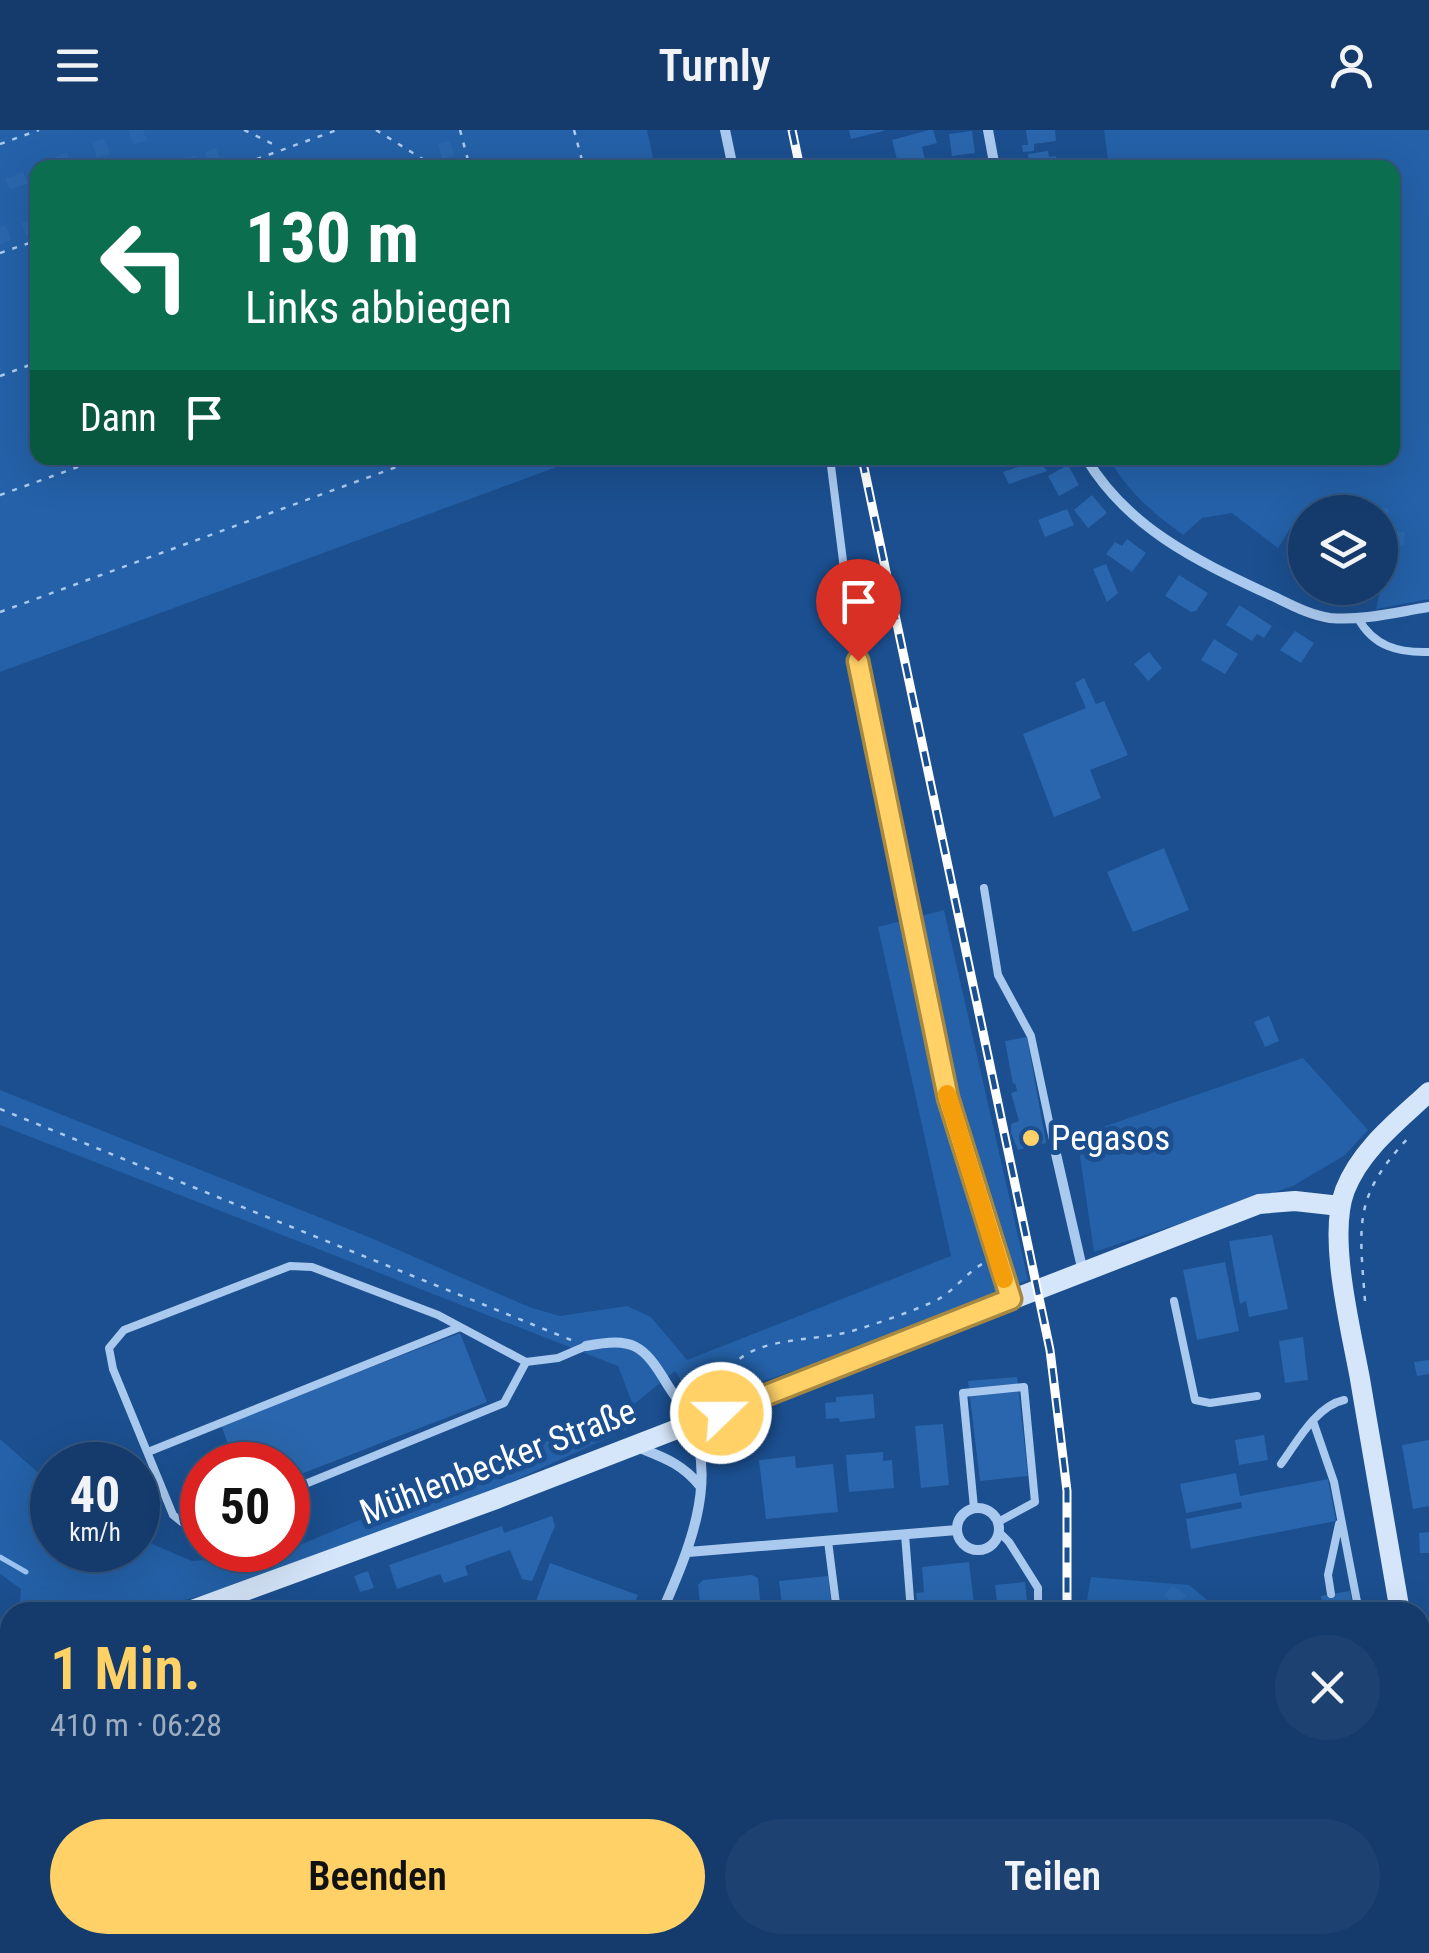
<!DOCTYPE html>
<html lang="de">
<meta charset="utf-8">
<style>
body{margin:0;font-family:"Roboto Condensed",sans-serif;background:#1d4271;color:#f1f3f6;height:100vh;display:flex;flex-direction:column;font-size:38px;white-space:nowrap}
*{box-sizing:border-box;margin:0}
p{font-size:32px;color:#9dadc1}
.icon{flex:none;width:55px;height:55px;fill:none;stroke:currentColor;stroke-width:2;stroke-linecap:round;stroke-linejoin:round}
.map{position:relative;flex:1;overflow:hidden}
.panel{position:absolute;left:0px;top:1472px;width:1430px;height:352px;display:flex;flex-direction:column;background:#143b6b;border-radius:30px 30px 0 0;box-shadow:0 10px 40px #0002,0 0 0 2px #33557e}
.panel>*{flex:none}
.guide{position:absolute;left:30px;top:30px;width:1370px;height:305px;border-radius:20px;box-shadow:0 10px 40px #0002,0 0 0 2px #33557e;background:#0b6e4f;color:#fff;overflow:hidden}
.controls{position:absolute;left:1288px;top:365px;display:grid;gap:20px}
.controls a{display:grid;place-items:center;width:110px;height:110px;border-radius:50%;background:#143b6b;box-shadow:0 10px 40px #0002,0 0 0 2px #33557e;font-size:50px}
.speed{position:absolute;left:30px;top:1312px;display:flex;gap:20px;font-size:50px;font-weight:700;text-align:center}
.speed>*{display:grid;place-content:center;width:130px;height:130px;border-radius:50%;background:#143b6b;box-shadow:0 10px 40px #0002,0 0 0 2px #33557e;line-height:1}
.speed small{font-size:25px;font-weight:400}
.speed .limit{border:15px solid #d22;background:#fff;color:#111}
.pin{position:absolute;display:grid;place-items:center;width:85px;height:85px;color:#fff;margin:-102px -42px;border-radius:50% 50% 50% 0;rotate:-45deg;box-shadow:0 0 10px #0007}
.pin .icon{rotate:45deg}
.me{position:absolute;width:110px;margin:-55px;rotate:68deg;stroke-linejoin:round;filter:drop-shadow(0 0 8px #0008)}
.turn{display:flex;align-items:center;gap:35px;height:210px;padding:0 50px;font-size:45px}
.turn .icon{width:130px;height:130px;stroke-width:2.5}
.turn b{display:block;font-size:70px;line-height:85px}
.then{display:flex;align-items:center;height:95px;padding:0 50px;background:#0003;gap:20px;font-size:38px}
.round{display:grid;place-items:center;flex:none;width:105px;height:105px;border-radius:52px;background:#1d4271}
.overview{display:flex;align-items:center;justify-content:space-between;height:170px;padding:0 50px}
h1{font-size:60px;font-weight:600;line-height:75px;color:#ffd166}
.cta{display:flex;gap:20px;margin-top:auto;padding:20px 50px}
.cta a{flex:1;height:115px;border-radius:60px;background:#ffd166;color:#111;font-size:40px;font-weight:600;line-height:115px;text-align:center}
.cta a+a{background:#1d4271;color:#f1f3f6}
header{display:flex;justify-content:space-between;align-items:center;height:130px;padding:0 50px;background:#143b6b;font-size:45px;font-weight:600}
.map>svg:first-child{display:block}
.green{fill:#2461a8}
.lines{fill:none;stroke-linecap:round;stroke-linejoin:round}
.stream{stroke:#9cc4f0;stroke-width:5}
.building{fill:#2a66ad}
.path{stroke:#a9c9ee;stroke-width:2.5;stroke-dasharray:5 8;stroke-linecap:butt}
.lane{stroke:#a9c9ee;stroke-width:8}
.street{stroke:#a9c9ee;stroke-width:10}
.secondary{stroke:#d6e6fa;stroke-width:20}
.rail-casing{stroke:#fff;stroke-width:9}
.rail{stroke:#1b4f8f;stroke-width:5;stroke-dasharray:15;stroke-linecap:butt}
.route-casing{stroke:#a68842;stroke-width:25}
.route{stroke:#ffd166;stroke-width:18}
.slow{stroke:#f59e0b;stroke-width:18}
.poi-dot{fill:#ffd166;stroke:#1b4f8f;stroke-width:4}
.labels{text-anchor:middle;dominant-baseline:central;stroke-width:10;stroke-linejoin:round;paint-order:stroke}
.poi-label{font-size:35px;fill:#fff;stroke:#1b4f8f;text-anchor:start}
.street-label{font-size:35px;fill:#fff;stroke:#1b4f8f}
</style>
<header><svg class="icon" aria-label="menu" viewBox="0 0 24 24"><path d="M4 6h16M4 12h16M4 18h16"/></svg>Turnly<svg class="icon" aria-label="person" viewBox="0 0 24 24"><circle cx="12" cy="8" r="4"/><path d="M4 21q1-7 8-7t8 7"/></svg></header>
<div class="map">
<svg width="1429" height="1823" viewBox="0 0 1429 1823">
<rect width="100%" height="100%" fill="#1b4f8f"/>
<path class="green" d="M0 0H647L655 37 38 38V328H581L0 542Z
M1104 0H1429V469L1376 479 1391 410 1380 408V382H1305V398L1291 397 1278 418 1232 383 1202 388 1183 405C1154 384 1126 360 1109 328H1392V38L1109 37Z
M944 780 1028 1150 882 1210 726 1264 688 1262 675 1241 633 1275 638 1294 476 1368 240 1455 141 1482H19L21 1459 0 1444V1309L52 1355V1420H138V1408L192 1431 268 1426 288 1420 633 1275 618 1236 0 995V960L371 1108 529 1177 560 1186 627 1176 651 1187 687 1230 951 1126 878 797Z
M1303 928 1368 1000 1345 1025 1293 1056 1094 1122 1077 1006Z
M1091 1447 1189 1455 1222 1482H1085Z
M10 1492V1639L0 1643V1495Z
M1420 1746 1425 1787 1423 1823H1019L1023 1815H1420Z"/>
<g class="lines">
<path class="stream" d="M0 1427 26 1442
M86 1473 102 1482
M571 1815 580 1823
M484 1823 488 1815"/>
</g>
<path class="building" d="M128 0H143L147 10 134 15Z
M849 0H884V1L851 9Z
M929 0H933L937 13 922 17 925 30 899 37 892 10Z
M1026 0H1055L1056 11 1034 14V21L1023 22 1022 15H1028Z
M972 1 975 23 952 26 949 4Z
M104 8 110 24 97 28 92 13Z
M450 11 454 25 442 29 438 14Z
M216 18 221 33 209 37 205 22Z
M1048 21 1049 27 1056 26 1058 38H1029L1028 24Z
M67 22 72 36 60 38 56 27Z
M195 26 198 38H185L183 29Z
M23 42 28 53 10 60 5 49Z
M38 88V101L26 105 22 93Z
M6 95 11 110 0 115V97Z
M1039 330 1047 341 1009 354 1003 342Z
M1068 335 1079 355 1059 366 1048 346Z
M1092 365 1107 383 1088 398 1074 380Z
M1372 378H1388V389H1380V382H1372Z
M1067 379 1074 395 1045 407 1038 390Z
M1388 401 1405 402 1404 415 1387 414Z
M1127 409 1146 423 1132 442 1106 424 1115 412 1122 416Z
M1380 427 1388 429V444L1380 443Z
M1106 434 1118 463 1107 472 1093 439Z
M1179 445 1208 463 1196 481 1191 482 1165 466Z
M1239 475 1272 496 1264 508 1257 504 1252 511 1226 495Z
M1295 501 1314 513 1301 533 1280 520Z
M1214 509 1238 524 1225 544 1201 530Z
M1149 522 1162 538 1148 551 1134 534Z
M1084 548 1096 574 1104 571 1128 625 1090 640 1101 668 1054 687 1023 604 1086 578 1075 553Z
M1164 718 1189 780 1133 802 1107 742Z
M1269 886 1279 911 1265 917 1254 892Z
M1027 907 1046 1013 1018 1020 1011 1003V994L1019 991 1011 963 1017 961 1015 953 1013 954 1005 911Z
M1272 1105 1288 1179 1249 1187 1246 1171 1240 1174 1229 1111Z
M1225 1132 1239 1201 1197 1210 1183 1140Z
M460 1203 487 1272 288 1349V1335H236L221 1295Z
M1303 1207 1308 1250 1285 1253 1279 1211Z
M1429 1230V1244L1417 1246 1414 1232Z
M1017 1247 1028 1346 980 1351 968 1251Z
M873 1264 875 1288 840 1292 839 1288 826 1289 825 1273 836 1272V1267Z
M943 1294 949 1355 921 1358 915 1296Z
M1264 1305 1268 1330 1239 1335 1235 1310Z
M1429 1310V1376L1413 1379 1402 1315Z
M883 1322V1331L892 1330 894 1358 849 1362 846 1325Z
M795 1326 796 1338 833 1334 838 1382 766 1389 759 1330Z
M1236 1343 1240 1366 1328 1349 1336 1391 1191 1419 1186 1389 1242 1378 1241 1372 1186 1383 1180 1354Z
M552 1386 555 1396 532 1451 522 1449 510 1420 465 1436 468 1445 444 1453 440 1444 397 1459 389 1435 502 1396 504 1403Z
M1429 1402V1423H1420L1419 1403Z
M969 1432 975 1482H918L916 1463 924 1462 922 1437Z
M550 1433 638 1465 631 1482H532Z
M368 1441 374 1458 360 1462 354 1446Z
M752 1445 758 1448 761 1482H701L698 1455 703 1450Z
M828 1446 832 1482H783L779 1451Z
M1025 1452 1028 1482H998L995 1455Z
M1173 1456 1187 1465 1176 1476 1164 1465Z
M1350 1461 1354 1482H1324L1321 1466Z"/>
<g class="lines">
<path class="path" d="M244 0 279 17
M376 0 437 38
M460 0 470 38
M574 0 584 38
M0 14 39 0
M232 38 337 0
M0 123 38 110
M0 246 38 232
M0 365 103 328
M0 482 421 328
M0 979 571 1210
M1365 1171C1359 1092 1353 1066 1411 1005
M721 1262C730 1202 810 1214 852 1201 879 1193 907 1183 933 1172 955 1162 966 1141 988 1131
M1420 1522 1422 1535
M1427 1563 1429 1576
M549 1815 558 1823
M1218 1815 1234 1823
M1366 1815 1367 1823
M503 1823 507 1815
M1078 1823 1081 1815"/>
<path class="lane" d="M830 328 851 494 948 968 1010 1167
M1358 488C1373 516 1398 523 1429 522
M984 758 998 845 1031 906 1054 1015
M1174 1171 1195 1270 1210 1273 1257 1266
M1313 1291 1334 1352 1359 1482
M148 1322 460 1197
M1281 1334C1297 1312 1316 1276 1344 1270
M288 1361 504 1273 526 1232
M974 1378 963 1263 1024 1257 1035 1372 998 1392
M202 1393H183L173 1385 113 1239 109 1218 124 1200 290 1136 312 1137 438 1185 526 1232 558 1228 586 1216
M999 1402 1009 1412 1038 1458V1482
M905 1404 911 1482
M828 1411 837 1482
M1331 1464 1328 1445 1339 1394
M1420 1549 1429 1548"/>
<path class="street" d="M725 0 733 38
M988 0 995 38
M1086 328C1127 397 1195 430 1266 463 1286 472 1308 485 1330 488 1363 491 1397 482 1429 477
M1054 1015 1083 1142
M586 1216C633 1207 643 1214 667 1254 675 1267 686 1280 692 1294 718 1356 686 1426 662 1482
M635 1316C662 1327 682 1333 700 1356
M957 1399a21 21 0 1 1 42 0a21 21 0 1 1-42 0Z
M688 1422 957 1400"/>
<path class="secondary" d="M187 1482 496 1369 1259 1074 1295 1071 1340 1076
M1400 1482C1387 1405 1373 1327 1360 1249 1351 1199 1327 1107 1345 1060 1361 1019 1398 991 1429 962
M0 1551 10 1548
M1420 1595 1429 1646"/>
<defs>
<path id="rail" d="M792 0 800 38
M862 328 1050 1220 1067 1361V1482
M999 1823 1002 1815"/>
</defs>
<use href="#rail" class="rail-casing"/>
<use href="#rail" class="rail"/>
</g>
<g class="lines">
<defs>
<path id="route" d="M721 1283 1011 1169 948 968 858 531"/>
</defs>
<use href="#route" class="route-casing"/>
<use href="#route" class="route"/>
<path class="slow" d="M947 964 1004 1149"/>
</g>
<circle class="poi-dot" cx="1031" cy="1008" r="10"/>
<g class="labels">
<g class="poi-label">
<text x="1051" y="1008">Pegasos</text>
</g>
<g class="street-label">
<text transform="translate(498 1332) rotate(-21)">Mühlenbecker Straße</text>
</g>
</g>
</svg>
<div class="controls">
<a><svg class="icon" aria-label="layers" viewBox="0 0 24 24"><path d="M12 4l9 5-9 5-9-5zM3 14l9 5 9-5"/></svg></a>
</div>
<div class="speed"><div>40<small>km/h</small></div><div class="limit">50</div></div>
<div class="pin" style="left:858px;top:531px;background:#d93025"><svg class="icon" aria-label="arrive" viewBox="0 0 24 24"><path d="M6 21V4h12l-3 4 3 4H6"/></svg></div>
<svg class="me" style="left:721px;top:1283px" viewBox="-20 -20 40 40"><circle r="17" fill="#ffd166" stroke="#fff" stroke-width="3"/><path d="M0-11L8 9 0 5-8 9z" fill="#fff"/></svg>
<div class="guide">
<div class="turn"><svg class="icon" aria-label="left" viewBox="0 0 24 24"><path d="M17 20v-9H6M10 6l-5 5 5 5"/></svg><div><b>130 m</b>Links abbiegen</div></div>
<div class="then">Dann<svg class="icon" aria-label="arrive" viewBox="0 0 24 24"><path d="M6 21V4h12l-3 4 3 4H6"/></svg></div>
</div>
<section class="panel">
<div class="overview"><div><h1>1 Min.</h1><p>410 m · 06:28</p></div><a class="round"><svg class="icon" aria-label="close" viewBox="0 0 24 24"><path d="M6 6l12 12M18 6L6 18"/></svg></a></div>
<div class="cta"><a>Beenden</a><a>Teilen</a></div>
</section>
</div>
